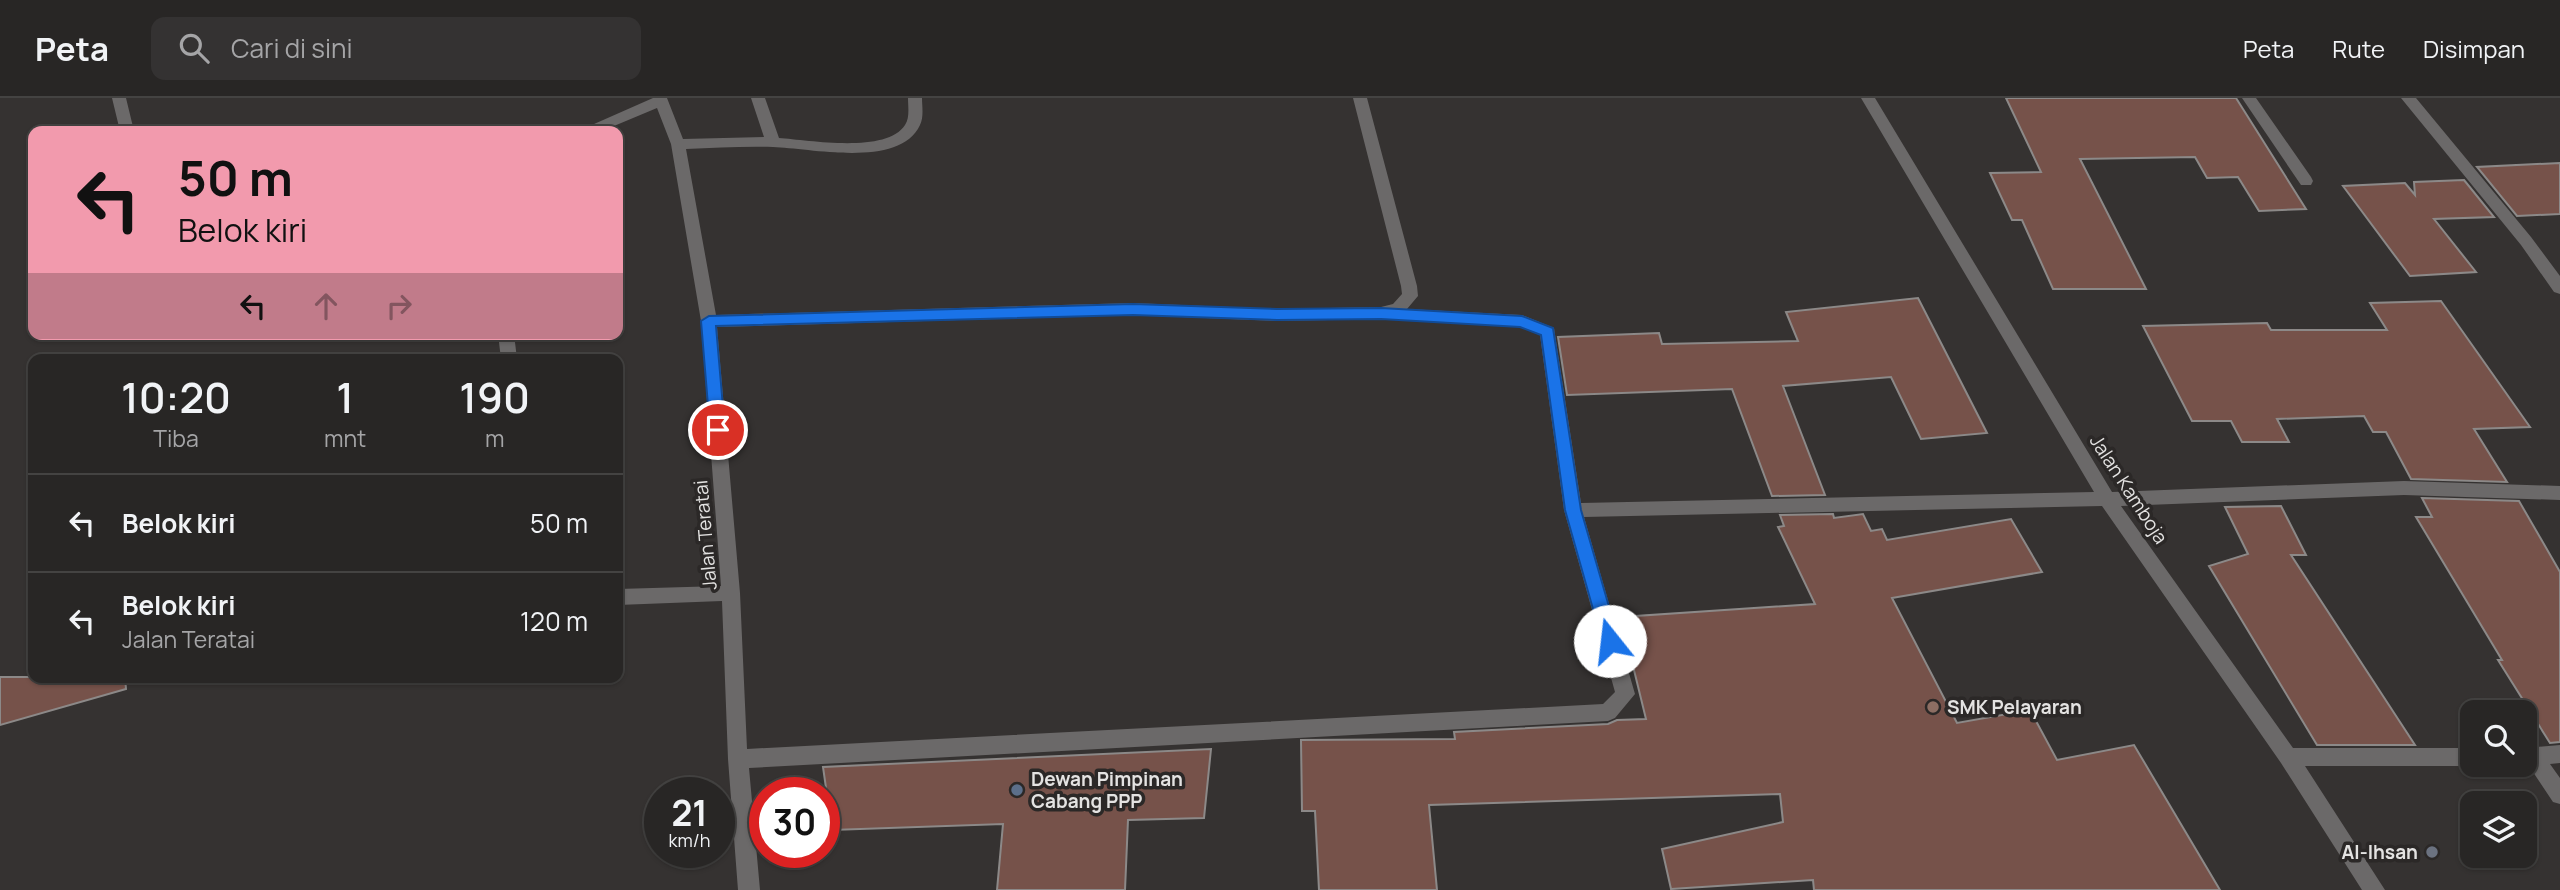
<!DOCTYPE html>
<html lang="id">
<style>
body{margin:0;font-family:Manrope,sans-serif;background:#343232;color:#f1f3f6;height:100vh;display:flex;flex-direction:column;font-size:26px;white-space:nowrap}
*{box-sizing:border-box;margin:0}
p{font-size:23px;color:#a5a5a7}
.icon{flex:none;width:38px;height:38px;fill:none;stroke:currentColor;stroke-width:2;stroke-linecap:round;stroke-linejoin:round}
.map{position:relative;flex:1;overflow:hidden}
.panel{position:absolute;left:28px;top:256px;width:595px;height:329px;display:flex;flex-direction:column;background:#282625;border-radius:14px;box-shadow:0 2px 5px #0004,0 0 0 2px #444342}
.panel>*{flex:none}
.guide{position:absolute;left:28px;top:28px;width:595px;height:214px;border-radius:14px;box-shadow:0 2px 5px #0004,0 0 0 2px #444342;background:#f29aad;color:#111;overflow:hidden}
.fabs{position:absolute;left:2460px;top:602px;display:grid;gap:14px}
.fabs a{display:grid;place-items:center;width:77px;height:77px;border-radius:14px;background:#282625;box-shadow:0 2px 5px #0004,0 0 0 2px #444342;font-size:35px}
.speed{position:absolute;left:644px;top:679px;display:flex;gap:14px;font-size:35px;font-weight:700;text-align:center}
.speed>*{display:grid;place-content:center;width:91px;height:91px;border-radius:50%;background:#282625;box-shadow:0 2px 5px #0004,0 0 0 2px #444342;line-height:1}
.speed small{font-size:18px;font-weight:400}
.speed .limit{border:10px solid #d22;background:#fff;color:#111}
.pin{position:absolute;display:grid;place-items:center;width:60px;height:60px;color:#fff;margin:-30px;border:4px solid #fff;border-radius:50%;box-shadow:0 2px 7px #0007}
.me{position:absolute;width:77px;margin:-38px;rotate:344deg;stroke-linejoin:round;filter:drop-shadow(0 0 5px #0008)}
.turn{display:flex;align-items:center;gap:24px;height:147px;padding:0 35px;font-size:32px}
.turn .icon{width:91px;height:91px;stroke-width:2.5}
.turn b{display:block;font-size:49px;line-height:60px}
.lanes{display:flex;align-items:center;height:66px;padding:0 35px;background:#0003;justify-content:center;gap:35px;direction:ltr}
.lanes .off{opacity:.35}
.eta{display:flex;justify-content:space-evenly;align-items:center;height:119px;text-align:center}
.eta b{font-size:42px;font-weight:600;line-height:49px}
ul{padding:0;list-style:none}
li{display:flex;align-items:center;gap:21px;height:98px;padding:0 35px;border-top:2px solid #444342}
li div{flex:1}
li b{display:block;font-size:26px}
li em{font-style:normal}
header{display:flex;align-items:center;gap:42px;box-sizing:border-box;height:98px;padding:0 35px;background:#282625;border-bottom:2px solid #444342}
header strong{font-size:33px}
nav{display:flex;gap:38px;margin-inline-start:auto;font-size:24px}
.search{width:490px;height:63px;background:#343232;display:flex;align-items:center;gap:18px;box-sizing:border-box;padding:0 24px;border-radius:14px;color:#a5a5a7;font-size:26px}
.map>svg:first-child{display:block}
.building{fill:#76524a;stroke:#8c8988;stroke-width:2}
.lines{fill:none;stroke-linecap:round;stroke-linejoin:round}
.minor{fill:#6b6969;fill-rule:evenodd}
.route{fill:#1a73e8;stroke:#114b97;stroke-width:2}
.education-dot{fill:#8d6e63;stroke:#2b2827;stroke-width:2.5}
.service-dot{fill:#5c6f8a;stroke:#2b2827;stroke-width:2.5}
.worship-dot{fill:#6b7280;stroke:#2b2827;stroke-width:2.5}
.labels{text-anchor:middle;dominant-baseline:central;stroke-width:7;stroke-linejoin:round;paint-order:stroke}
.street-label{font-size:19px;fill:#e4e3e2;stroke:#2b2827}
.poi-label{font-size:19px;font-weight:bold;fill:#e4e3e2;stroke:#2b2827;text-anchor:start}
</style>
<header>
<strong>Peta</strong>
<div class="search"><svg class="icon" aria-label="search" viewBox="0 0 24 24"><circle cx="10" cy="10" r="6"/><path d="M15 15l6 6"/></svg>Cari di sini</div>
<nav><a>Peta</a><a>Rute</a><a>Disimpan</a></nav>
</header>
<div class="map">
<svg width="2560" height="792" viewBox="0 0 2560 792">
<rect width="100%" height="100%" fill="#353231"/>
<path class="building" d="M2006 0H2236L2306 111 2259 113 2238 79 2207 80 2195 59 2080 61 2146 191H2053L2022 122H2012L1990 75 2041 74Z
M2560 65V116L2517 118 2477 69Z
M2464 82 2494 119 2434 121 2476 174 2410 178 2343 88 2405 85 2415 97 2414 84Z
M1918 200 1987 335 1921 341 1891 279 1783 288 1825 397 1772 398 1732 291 1567 297 1558 239 1659 235 1662 246 1798 243 1786 214Z
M2441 203 2530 329 2474 331 2507 384 2411 381 2386 334H2373L2364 318 2277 321 2289 344H2242L2231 323H2192L2143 228 2267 225 2271 232H2387L2370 205Z
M2422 400 2519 403 2560 474V644L2550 645 2498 562H2502L2416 419H2432Z
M2281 408 2306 457H2291L2415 647H2317L2209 468 2248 456 2225 409Z
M1833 416 1834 420 1863 416 1871 433 1882 431 1887 442 2011 421 2042 474 1892 500 1957 625 2030 612 2057 662 2134 647 2220 792H1814L1813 782 1671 791 1662 751 1783 724 1780 696 1429 707 1437 792H1319L1315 713H1302L1301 642 1455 641 1454 634 1608 626 1617 622 1646 621 1621 519 1815 506 1778 429 1784 428 1780 417Z
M0 579H125L126 591 0 627Z
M1211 651 1204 720 1128 722 1125 792H997L1003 726 832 732 823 669Z"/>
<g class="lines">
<path class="minor" d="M112 0H126L134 33H120Z
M653 0H667L683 41 764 39 751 0H765L779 40C808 42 887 56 905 27 910 20 908 8 908 0H922C922 8 924 19 920 27 900 71 810 50 773 49 744 48 715 50 686 51L716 217 1133 205 1277 211 1381 209 1393 206 1402 196 1401 188 1353 0H1367L1417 188 1418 198 1407 211 1522 217 1554 230 1581 405 2094 394 1861 0H1875L2112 394 2404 383 2560 388V402L2404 397 2121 408 2293 650H2473V667H2477L2473 668H2305L2385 792H2362L2281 665 2102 408 1584 419 1635 596 1615 620 1608 623 749 670 760 792H738L728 661 722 503 618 507V491L721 488 701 223 671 46 657 10 602 33H583L585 30ZM1133 217 1277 223 1381 221 1520 229 1540 237 1564 412 1615 594 1603 606 747 651 740 495 717 229Z
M2242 0H2256L2311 79 2313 83 2311 87H2301Z
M2401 0H2416L2531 139 2560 178V196L2554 194 2521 147Z
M498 236H514L517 261H501Z
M2560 647V665L2550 666 2560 680V706L2553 704 2529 668 2521 667H2525V650Z"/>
</g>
<path class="route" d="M1133 206 1277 211 1381 210 1522 218 1553 230 1581 412 1619 543 1616 548 1610 550 1604 548 1602 543 1565 412 1541 237 1520 229 1381 221 1277 222 1133 217 716 228 725 332 718 338 710 332 701 223 709 218Z"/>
<circle class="education-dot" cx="1933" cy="609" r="7"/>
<circle class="service-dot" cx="1017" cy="692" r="7"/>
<circle class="worship-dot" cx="2432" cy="754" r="7"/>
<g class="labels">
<g class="street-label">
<text transform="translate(2129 391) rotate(57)">Jalan Kamboja</text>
<text transform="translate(705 437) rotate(-95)">Jalan Teratai</text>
</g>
<g class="poi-label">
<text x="1947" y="609">SMK Pelayaran</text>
<text x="1031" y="681">Dewan Pimpinan<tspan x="1031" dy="22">Cabang PPP</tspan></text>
<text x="2418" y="754" text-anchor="end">Al-Ihsan</text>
</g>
</g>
</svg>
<div class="fabs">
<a><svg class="icon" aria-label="search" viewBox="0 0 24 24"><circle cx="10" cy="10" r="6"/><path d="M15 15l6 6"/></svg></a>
<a><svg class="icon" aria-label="layers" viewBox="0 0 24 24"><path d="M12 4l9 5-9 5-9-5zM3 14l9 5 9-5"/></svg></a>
</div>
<div class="speed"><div>21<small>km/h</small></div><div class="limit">30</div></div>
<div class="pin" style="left:718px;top:332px;background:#d93025"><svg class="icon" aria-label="arrive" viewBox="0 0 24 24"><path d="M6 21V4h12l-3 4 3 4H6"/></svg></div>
<svg class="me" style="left:1610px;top:543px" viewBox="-20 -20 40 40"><circle r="19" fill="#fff"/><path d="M0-13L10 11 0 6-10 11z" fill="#1a73e8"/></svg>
<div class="guide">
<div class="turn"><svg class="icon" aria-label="left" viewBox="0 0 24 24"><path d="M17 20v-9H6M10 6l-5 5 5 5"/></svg><div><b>50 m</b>Belok kiri</div></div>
<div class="lanes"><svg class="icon" aria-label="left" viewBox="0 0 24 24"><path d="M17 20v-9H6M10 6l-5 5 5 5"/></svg><svg class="icon off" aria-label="ahead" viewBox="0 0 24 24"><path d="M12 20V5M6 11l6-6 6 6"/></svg><svg class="icon off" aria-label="right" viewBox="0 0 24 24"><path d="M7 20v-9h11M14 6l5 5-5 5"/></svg></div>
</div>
<section class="panel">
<div class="eta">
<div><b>10:20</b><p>Tiba</p></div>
<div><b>1</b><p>mnt</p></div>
<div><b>190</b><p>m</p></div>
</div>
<ul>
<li><svg class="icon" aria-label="left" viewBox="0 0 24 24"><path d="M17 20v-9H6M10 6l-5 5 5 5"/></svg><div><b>Belok kiri</b></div><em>50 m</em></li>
<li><svg class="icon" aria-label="left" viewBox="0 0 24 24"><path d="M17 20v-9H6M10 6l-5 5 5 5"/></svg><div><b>Belok kiri</b><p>Jalan Teratai</p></div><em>120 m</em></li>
</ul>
</section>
</div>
